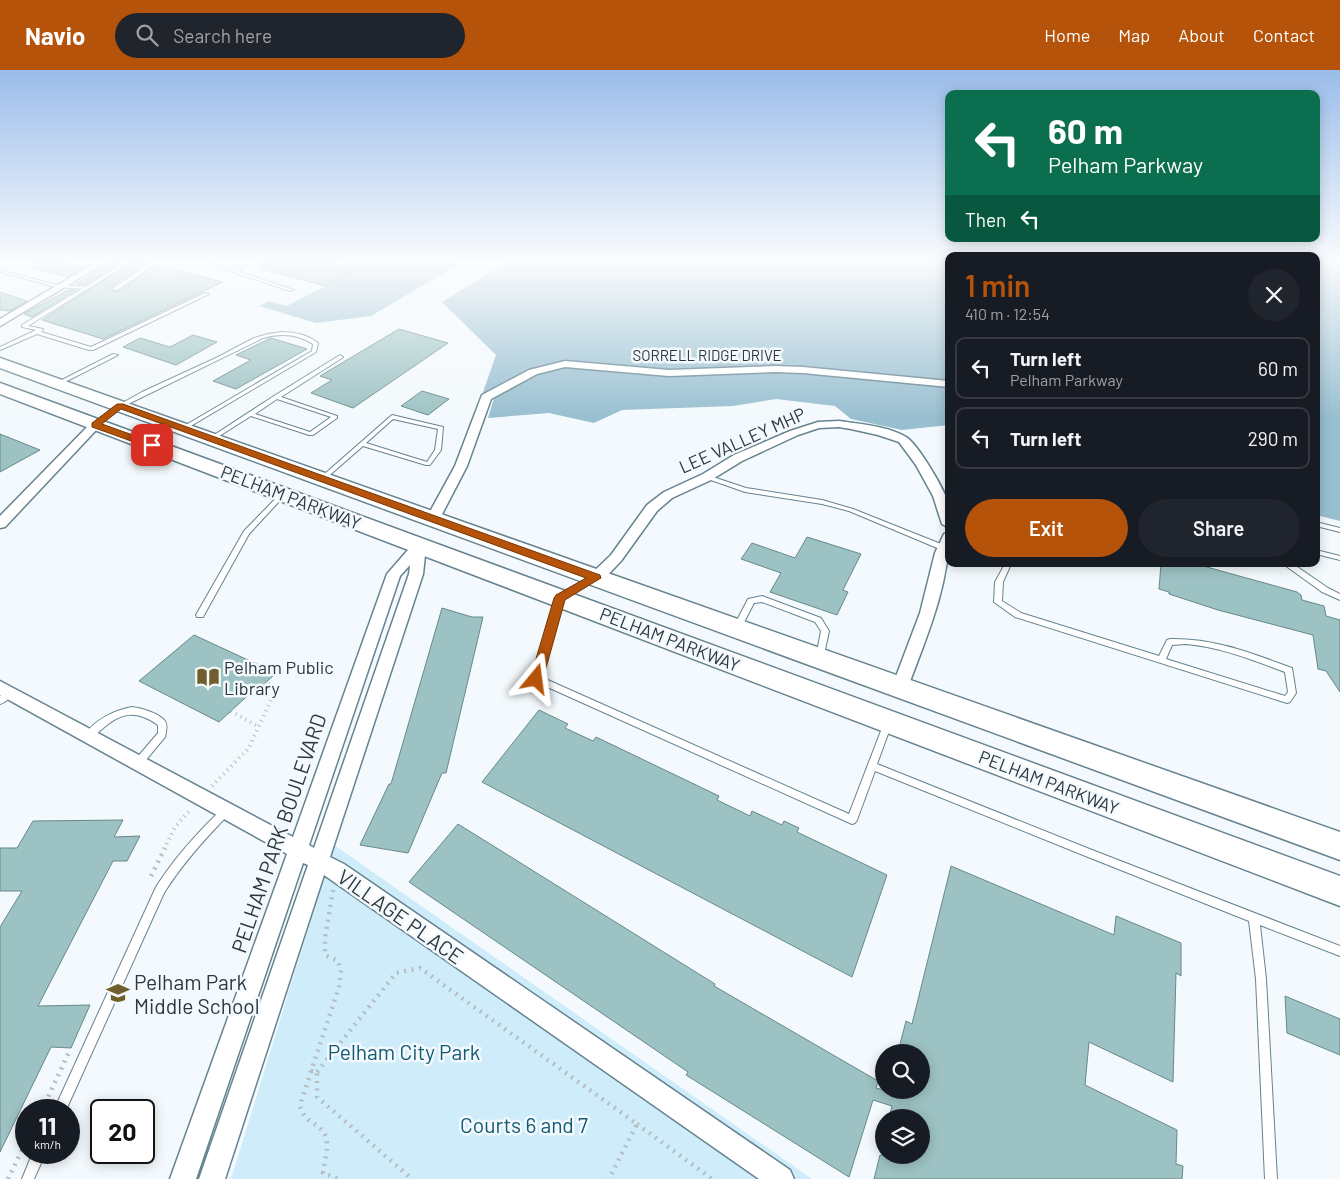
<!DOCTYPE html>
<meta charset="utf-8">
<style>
body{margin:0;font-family:Barlow,sans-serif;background:#20242c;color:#f1f3f6;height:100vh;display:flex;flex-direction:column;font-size:19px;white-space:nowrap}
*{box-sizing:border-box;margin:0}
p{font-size:16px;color:#9ea1a6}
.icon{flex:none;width:28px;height:28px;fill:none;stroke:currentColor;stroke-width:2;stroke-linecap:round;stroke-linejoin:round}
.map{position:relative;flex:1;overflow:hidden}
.side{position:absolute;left:945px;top:182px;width:375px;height:315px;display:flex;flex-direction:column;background:#171b24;border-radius:10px;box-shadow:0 2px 12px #0003}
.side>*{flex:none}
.banner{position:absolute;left:945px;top:20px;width:375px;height:152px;border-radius:10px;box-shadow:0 2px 12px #0003;background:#0b6e4f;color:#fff;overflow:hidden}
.fabs{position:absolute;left:875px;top:974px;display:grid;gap:10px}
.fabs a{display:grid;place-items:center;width:55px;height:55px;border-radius:50%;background:#171b24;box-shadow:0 2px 12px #0003;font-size:25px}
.speed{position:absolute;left:15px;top:1029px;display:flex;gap:10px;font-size:25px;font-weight:700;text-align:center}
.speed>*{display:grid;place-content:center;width:65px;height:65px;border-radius:50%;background:#171b24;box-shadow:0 2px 12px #0003;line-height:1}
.speed small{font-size:12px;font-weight:400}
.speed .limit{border:2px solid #111;border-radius:8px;background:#fff;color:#111}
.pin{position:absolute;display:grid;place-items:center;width:42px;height:42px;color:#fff;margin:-21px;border-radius:10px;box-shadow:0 2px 8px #0006}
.me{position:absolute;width:55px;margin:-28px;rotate:16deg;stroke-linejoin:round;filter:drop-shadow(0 0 4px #0008)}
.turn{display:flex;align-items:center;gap:18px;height:105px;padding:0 20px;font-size:22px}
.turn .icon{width:65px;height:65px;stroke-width:2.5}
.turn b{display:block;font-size:35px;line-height:42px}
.then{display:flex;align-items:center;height:48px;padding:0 20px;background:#0003;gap:10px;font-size:19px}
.round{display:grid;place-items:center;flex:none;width:52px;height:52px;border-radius:26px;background:#20242c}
.head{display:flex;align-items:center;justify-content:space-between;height:85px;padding:0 20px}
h1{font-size:30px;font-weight:600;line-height:38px;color:#b45309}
.primary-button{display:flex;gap:10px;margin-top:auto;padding:10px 20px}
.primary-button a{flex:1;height:58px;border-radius:30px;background:#b45309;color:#fff;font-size:20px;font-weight:600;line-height:58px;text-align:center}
.primary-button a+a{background:#20242c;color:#f1f3f6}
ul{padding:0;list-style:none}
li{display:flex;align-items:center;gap:15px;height:62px;margin:0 10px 8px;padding:0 10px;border:2px solid #363941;border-radius:10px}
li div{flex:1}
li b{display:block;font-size:19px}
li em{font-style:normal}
header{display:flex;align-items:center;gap:30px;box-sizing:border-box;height:70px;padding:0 25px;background:#b45309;color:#fff}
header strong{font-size:24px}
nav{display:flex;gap:28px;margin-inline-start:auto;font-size:18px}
.search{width:350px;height:45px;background:#20242c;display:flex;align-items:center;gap:12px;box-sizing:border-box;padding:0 18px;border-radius:28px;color:#9ea1a6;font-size:19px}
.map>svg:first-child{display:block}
.green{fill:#cfecfa}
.forest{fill:#98bfd0}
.building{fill:#9dc2c3;stroke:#66898a}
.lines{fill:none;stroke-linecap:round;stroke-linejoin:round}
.lane-casing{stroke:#668390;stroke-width:2}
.street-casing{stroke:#668390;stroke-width:3}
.primary-casing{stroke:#668390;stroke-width:3}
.path-far1{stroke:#b5bdc1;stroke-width:4;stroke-dasharray:1 4.5;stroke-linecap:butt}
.path{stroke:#b5bdc1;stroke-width:4.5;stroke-dasharray:2 5.5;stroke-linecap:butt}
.lane{fill:#fff;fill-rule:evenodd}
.street{fill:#fff;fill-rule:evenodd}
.primary{fill:#fff;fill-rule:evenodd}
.route{fill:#b45309;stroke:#753606}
.labels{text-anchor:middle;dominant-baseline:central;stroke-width:5;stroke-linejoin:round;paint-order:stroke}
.far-street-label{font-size:15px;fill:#2c383e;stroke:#f3f9fc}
.street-label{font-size:18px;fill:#2c383e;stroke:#f3f9fc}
.poi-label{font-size:18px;fill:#2c383e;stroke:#f3f9fc;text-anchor:start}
.near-street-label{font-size:21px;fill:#2c383e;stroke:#f3f9fc}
.near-poi-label{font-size:21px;fill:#2c383e;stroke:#f3f9fc;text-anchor:start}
.near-park-label{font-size:21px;fill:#105a73;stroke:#f3f9fc}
</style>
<header>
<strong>Navio</strong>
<div class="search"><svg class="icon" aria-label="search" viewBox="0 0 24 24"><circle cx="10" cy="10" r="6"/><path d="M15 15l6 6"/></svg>Search here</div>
<nav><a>Home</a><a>Map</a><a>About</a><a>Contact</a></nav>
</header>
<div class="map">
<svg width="1340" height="1109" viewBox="0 0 1340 1109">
<rect width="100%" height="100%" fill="#f3f9fc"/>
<path class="green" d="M334 775 812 1109H231Z"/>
<path class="forest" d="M341 193H461L371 246 316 253 259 236 268 231 287 236 361 198Z
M505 193H949V312L805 298 661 301 590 292H563L545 295 524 302 482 325 496 285 442 232Z
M1316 193H1340V451L1316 445Z
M563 296 628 302H804L949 317V355L902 360 851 349 835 336 776 329 733 336 622 340 594 353 549 343 488 348 495 325 544 300Z"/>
<path class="building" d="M31 193H65L83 198 67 207 31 197Z
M111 193H120L85 215 76 214Z
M131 193H143L145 195 112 216V221L118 222 156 195 223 212 103 269 42 250Z
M260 193H332L357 199 325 216 260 198Z
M68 220H76L32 247 24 244Z
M0 222 27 231 10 241 0 240Z
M399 259 448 273 353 338 311 323 332 310 320 306Z
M193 265 217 272 176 295 123 277 140 268 170 277Z
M271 268 307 279 236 319 213 311 251 290 236 285Z
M422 321 449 329 428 345 401 336Z
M0 364 40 380 0 402Z
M807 467 861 484 843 520 848 522 837 545 770 522 781 503 741 489 752 473 795 488Z
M1161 494H1196L1297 522 1301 525 1302 530 1324 536 1326 546 1340 550V622L1326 601 1318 599 1313 565 1218 540 1169 524V522L1159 519Z
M442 538 472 547H483L446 703H442L408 783 360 775 389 714H391Z
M194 565 276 603 259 619 257 617 219 652 139 611Z
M539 640 568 654 565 658 593 671 596 667 719 726 717 730 750 746 752 741 782 755 784 751 799 758 797 762 887 805 852 907 482 712Z
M123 750 114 767 140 766 127 791H113L38 936 90 935 71 978 51 977 0 1082V857L22 821H0V778H17L33 751Z
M458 754 715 914 714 916 878 1011 876 1018 884 1020H921V982H898L906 951 912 954 951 796 1114 865 1116 846 1181 873V906L1176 903 1173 1012 1089 972 1085 1015 1177 1060 1176 1094 1183 1096 1182 1109H874L880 1085H921V1048H889L892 1036 873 1030 849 1107 686 1005 688 1002 409 812Z
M1285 926 1340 949V985L1287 963Z"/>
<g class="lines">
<defs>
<path id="lane" d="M124 193H129L28 256 43 259V260L41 262 91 277 205 223 209 224 93 280H89L37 264 0 280V277L36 260 22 257V255L82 219 61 217 59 218 0 202V200L60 216 62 215 85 217Z
M145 193 155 194 117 220H113V218L149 195Z
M206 193H212L233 200 248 193H253L237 201 294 220 290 221Z
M282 262C295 262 308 265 318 273L316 282 184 360H180L179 359 312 281 313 274C298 264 280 263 263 268L122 337 117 336 142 322 218 287 254 268 268 264Z
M113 284 118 285 59 315 54 314Z
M340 285 343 287 342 288 281 327 337 346V348L313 365H309L251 346 213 370H209L208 369 274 326ZM277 329 331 347 310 362 255 344Z
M392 345 443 357 441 380 430 395H426L363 376 324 410H320V408ZM393 349 438 359 435 380 427 392 366 373Z
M707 405 746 418 822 430 853 439 946 476 947 478 946 480H942L849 441 822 434 745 422 705 408 704 407Z
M283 422 285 423V425L249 464 203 547H197L196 545 244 461 281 423Z
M1316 452 1340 458V462L1316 456Z
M1316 480 1340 486V490L1316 484Z
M1005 494H1011L1003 512 1002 531 1021 543 1159 586 1167 570 1170 569C1214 568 1251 583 1292 598L1296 623 1290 632 1287 633 1015 547 994 532 995 512ZM1186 574C1221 577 1252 590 1285 602L1288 622 1285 626 1166 589 1172 575Z
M1285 494H1293L1328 518 1340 524V530L1322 522 1286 496Z
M560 525 564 528 541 607 849 744 884 653 885 651 888 649 891 651 892 653 877 694 1092 780 1340 876V886L1260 855 1266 909 1277 1109H1265L1256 909 1249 851 1088 787 875 701 857 750 855 753 852 754 534 611 533 609 556 528Z
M762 526 821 548 829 561 823 589H817L816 587 821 561 815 552 762 532 754 533 740 560H734L733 558 748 529Z
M10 619 13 620 14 622C11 627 5 633 0 634V626Z
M132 637C141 638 159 643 165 651 168 655 166 663 165 667L141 696 138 697 135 696 134 693 135 690 158 663V655C129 635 115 647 92 668L89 669 86 668 85 665C94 650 115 640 132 637Z
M226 737 229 738 231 741 229 744C205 769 182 794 164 823L66 1040H54L156 817C175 787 198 762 223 738Z
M33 1082H46L34 1109H22Z"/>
<path id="street" d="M95 193H105L0 256V249Z
M565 291 669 300 775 296 803 297 949 311V317L803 303 775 302 669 306 565 297 537 304 491 329 467 396 438 452H428L426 449 455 396 482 325 529 300Z
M839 351C860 354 888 356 906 367 918 374 946 422 949 435 950 442 949 451 949 458L942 454 933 426 916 395 899 372 878 365 851 359 839 357 819 358 798 365 742 391 711 410 672 428 657 441 621 491 601 512H591L589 508 591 504 611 485 647 435 664 422 703 404 734 385 790 361 818 352Z
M95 352 101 355 99 357 5 457 0 458V446L91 353Z
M949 463C949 516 926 568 908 617L906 622 900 623 894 622 892 617 920 543 935 483 944 464Z
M419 471 424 473 426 476 423 504 330 787 344 794 790 1100 794 1109H759L324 805 225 1109H199L308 795 303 793 196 1109H170L287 784 0 625V611L293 767 387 504 414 473ZM410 495 409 504 314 778 309 775 400 506Z"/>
<path id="primary" d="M0 288 1340 762V790L0 298Z
M0 313 1340 806V836L0 324Z"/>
</defs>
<use href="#lane" class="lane-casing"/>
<use href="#street" class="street-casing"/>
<use href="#primary" class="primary-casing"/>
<path class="path-far1" d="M231 641 259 657
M212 716 249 678 276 619 266 612
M164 779 175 757 191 739"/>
<path class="path" d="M151 806 165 778
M333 820 325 868V885L338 891 341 900 339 917 300 1035C303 1054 322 1052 326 1068 329 1079 324 1092 323 1103L339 1109
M311 1001 317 1002V1027L412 1109
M317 1002 396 903 420 898 637 1054 609 1109
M42 1040 69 982
M637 1054 712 1109
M8 1109 26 1072"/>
<use href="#lane" class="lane"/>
<use href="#street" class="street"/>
<use href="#primary" class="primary"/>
</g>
<linearGradient id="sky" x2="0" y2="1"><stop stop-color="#9abcea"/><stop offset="0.55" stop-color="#fafcfe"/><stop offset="1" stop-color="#fafcfe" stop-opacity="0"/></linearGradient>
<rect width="1340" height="348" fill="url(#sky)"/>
<path class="route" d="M117 334H123L600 505 601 508 565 530 543 609 541 612H532L530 609 554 528 556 525 586 508 121 339 102 354 155 373V377H148L92 357V353Z"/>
<defs>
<symbol id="library-bare" viewBox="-9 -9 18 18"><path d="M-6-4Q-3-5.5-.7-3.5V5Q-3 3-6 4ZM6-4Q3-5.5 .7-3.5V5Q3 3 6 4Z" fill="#705e2c" stroke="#f3f9fc" stroke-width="2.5" paint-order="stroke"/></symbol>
<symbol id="school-bare" viewBox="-9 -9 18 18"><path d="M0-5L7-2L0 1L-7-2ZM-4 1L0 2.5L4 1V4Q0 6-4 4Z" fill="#705e2c" stroke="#f3f9fc" stroke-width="2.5" paint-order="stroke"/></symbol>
</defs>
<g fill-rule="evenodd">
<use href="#library-bare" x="192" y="591" width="32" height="32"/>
<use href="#school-bare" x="102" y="907" width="32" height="32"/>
</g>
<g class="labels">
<g class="far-street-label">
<text x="707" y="285">SORRELL RIDGE DRIVE</text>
</g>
<g class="street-label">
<text transform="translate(742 370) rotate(-24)">LEE VALLEY MHP</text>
<text transform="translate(291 427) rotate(21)">PELHAM PARKWAY</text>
<text transform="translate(670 569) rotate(21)">PELHAM PARKWAY</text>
<text transform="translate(1049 712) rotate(21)">PELHAM PARKWAY</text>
</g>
<g class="poi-label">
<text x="224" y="597">Pelham Public<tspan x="224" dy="21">Library</tspan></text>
</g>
<g class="near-street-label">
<text transform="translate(278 763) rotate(-71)">PELHAM PARK BOULEVARD</text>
<text transform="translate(401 846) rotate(35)">VILLAGE PLACE</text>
</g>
<g class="near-poi-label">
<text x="134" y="911">Pelham Park<tspan x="134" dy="24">Middle School</tspan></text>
</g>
<g class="near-park-label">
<text x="404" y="981">Pelham City Park</text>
<text x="524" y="1054">Courts 6 and 7</text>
</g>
</g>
</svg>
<div class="fabs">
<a><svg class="icon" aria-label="search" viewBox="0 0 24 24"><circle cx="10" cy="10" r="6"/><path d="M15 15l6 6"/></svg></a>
<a><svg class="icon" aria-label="layers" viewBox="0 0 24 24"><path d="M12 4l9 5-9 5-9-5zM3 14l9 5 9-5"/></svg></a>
</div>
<div class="speed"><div>11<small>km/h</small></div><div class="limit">20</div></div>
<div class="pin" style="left:152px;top:375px;background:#d93025"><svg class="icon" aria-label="arrive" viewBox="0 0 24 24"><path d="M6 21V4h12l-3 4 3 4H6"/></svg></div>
<svg class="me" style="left:536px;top:609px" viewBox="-20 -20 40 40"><path d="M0-17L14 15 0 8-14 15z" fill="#b45309" stroke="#fff" stroke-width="4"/></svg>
<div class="banner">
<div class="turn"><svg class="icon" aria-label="left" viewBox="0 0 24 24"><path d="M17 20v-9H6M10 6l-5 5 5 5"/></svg><div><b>60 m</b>Pelham Parkway</div></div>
<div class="then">Then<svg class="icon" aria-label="left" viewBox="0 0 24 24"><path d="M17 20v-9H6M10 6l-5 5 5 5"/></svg></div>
</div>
<section class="side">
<div class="head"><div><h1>1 min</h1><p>410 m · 12:54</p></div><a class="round"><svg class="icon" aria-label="close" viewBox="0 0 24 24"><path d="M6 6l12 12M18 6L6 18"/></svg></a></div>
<ul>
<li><svg class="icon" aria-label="left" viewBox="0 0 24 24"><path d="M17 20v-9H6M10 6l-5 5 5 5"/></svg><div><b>Turn left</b><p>Pelham Parkway</p></div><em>60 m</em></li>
<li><svg class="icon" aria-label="left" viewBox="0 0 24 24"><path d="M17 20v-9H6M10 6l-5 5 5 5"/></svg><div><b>Turn left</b></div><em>290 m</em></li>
</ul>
<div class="primary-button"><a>Exit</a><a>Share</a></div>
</section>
</div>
